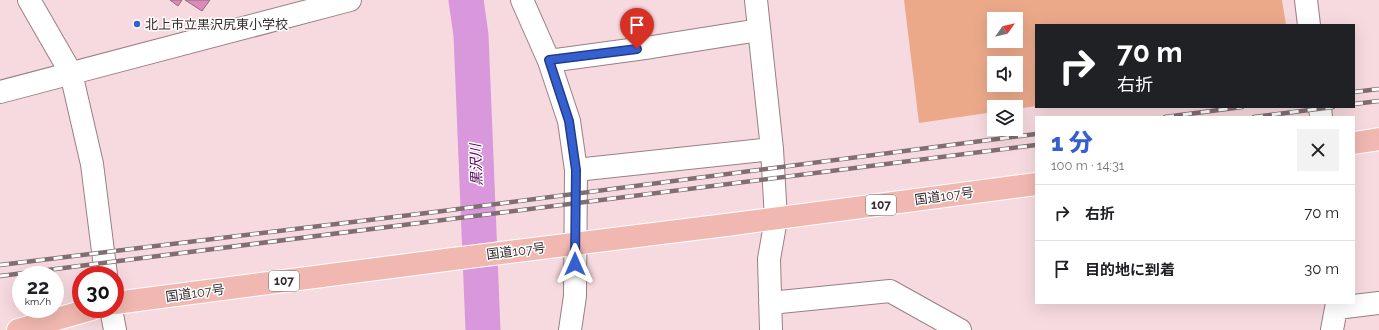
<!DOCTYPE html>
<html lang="ja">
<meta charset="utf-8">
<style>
body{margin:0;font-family:Raleway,"Noto Sans JP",sans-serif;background:#f2f2f2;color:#202124;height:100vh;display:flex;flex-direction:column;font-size:15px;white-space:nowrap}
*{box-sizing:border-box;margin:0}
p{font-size:13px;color:#757577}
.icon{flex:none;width:22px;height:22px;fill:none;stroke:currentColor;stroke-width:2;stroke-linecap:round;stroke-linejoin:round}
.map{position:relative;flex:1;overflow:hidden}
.side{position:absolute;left:1035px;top:116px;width:320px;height:188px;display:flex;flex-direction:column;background:#fff;border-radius:0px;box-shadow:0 4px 16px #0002}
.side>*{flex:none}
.hud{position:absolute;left:1035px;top:24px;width:320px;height:84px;border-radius:0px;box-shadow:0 4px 16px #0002;background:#202124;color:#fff;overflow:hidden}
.needle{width:26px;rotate:56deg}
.controls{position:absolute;left:987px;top:12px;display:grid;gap:8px}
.controls a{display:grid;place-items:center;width:36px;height:36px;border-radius:0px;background:#fff;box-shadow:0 4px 16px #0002;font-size:20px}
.speed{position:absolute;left:12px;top:266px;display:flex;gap:8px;font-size:20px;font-weight:700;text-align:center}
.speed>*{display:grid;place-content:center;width:52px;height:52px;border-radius:50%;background:#fff;box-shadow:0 4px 16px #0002;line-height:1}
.speed small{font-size:10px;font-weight:400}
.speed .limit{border:6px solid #d22;background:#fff;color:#111}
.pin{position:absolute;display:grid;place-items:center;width:34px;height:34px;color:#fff;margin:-41px -17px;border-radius:50% 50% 50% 0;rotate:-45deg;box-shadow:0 0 4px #0007}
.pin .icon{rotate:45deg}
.me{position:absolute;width:44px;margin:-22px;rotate:0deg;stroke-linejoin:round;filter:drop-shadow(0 0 3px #0008)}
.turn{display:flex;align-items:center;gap:14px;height:84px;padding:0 16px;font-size:18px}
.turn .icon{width:52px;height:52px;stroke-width:2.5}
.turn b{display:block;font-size:28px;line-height:34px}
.round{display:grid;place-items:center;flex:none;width:42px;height:42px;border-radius:0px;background:#f2f2f2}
.headline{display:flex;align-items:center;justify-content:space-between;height:68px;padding:0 16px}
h1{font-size:24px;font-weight:800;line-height:30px;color:#3660d0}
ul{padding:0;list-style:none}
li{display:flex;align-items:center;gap:12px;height:56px;padding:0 16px;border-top:1px solid #e0e0e0}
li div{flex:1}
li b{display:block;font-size:15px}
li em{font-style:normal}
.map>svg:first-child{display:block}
.green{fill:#eba98a;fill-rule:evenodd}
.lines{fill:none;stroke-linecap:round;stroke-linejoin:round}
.river{stroke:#d998db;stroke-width:35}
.building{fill:#dd89b9;stroke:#88727d}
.minor-casing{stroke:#997f84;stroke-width:24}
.highway-casing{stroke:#fff;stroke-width:24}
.minor{stroke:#fff;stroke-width:22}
.highway{stroke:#f1b8b1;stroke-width:22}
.rail-casing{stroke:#806e71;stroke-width:4.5}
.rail{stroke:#fff;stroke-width:3;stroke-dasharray:9;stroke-linecap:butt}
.highway-bridge-casing{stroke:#fff;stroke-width:24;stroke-linecap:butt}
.highway-bridge{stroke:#f1b8b1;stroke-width:22}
.route-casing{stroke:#233e87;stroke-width:10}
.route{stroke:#3660d0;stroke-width:7}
.poi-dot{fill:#3660d0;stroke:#fff;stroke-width:1.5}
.labels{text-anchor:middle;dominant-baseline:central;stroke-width:3;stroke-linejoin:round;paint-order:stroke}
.shield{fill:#fff;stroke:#726b6c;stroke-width:1}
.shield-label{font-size:12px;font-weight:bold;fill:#362b2d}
.poi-label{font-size:13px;fill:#362b2d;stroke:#fff;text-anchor:start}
.street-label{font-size:13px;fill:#362b2d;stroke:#fff}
.water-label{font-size:14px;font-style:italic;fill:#530058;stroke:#fff}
</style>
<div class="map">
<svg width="1379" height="330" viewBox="0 0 1379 330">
<rect width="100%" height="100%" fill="#f7dadf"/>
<path class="green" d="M904 0H1282L1286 25H1036V106L1016 109V107H994V112L919 123ZM994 19H1016V41H994ZM994 63H1016V85H994Z"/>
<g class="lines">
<path class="river" d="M466 0 471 35 483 330"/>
</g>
<path class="building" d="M170 0H182L178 6Z
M185 0H210L202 11Z"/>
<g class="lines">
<defs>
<path id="minor" d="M29 0 71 73 92 164 106 275
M522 0 549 61 569 121 576 170 575 296 570 330
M756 0 772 149 776 219 769 259 771 330
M1306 0 1309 25
M549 61 652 47 759 30
M0 92 350 0
M1320 107 1321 117
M576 170 772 149
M770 303 890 291 960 330
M1337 308 1379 303
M111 309 115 330
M1332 330 1337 303"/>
<path id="highway" d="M1354 143 1379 139
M726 225 1036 184
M115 303 453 259
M18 330 92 309"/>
</defs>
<use href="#minor" class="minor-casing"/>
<use href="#highway" class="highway-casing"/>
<use href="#minor" class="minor"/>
<use href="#highway" class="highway"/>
<defs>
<path id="rail" d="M1354 92 1379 89
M1354 104 1379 101
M1165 117 1242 107
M1254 117 1333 107
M0 265 435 212 1036 134
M0 276 1036 145"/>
</defs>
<use href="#rail" class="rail-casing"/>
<use href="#rail" class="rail"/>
<defs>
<path id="highway-bridge" d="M453 259 726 225"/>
</defs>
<use href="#highway-bridge" class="highway-bridge-casing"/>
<use href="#highway-bridge" class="highway-bridge"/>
</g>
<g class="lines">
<defs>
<path id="route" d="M575 264 576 170 569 121 549 60 637 49"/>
</defs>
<use href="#route" class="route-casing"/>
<use href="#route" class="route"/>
</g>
<circle class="poi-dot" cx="137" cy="24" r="4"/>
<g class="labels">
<g class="shield">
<rect x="866" y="195" width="30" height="20" rx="3"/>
<rect x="269" y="271" width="30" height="20" rx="3"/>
</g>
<g class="shield-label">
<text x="881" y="205">107</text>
<text x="284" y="281">107</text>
</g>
<g class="poi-label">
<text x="145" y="24">北上市立黒沢尻東小学校</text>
</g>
<g class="street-label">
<text transform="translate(944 196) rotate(-8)">国道107号</text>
<text transform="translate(516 251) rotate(-7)">国道107号</text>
<text transform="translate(195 293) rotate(-8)">国道107号</text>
</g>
<g class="water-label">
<text transform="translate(476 165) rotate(-92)">黒沢川</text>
</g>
</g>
</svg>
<div class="controls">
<a><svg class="needle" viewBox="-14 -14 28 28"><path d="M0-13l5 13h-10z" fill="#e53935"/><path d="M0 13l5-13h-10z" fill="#757577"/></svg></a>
<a><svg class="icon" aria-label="sound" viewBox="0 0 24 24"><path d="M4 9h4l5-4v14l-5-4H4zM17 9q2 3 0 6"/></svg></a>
<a><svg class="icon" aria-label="layers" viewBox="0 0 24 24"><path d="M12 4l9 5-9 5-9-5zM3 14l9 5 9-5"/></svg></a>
</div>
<div class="speed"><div>22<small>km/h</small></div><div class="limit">30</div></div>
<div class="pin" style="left:637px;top:49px;background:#d93025"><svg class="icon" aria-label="arrive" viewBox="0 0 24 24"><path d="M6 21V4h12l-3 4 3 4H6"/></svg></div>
<svg class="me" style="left:575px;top:264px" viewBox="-20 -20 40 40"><path d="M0-17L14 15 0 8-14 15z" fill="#3660d0" stroke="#fff" stroke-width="4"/></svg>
<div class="hud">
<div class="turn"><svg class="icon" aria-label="right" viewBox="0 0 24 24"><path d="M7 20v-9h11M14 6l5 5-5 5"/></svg><div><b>70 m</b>右折</div></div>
</div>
<section class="side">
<div class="headline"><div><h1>1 分</h1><p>100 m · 14:31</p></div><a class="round"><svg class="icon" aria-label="close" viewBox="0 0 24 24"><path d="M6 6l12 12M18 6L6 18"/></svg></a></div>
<ul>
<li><svg class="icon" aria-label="right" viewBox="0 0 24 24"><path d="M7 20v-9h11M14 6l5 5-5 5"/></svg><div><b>右折</b></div><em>70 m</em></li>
<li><svg class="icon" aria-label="arrive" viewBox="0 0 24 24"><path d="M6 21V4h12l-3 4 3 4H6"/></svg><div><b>目的地に到着</b></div><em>30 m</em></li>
</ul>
</section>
</div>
